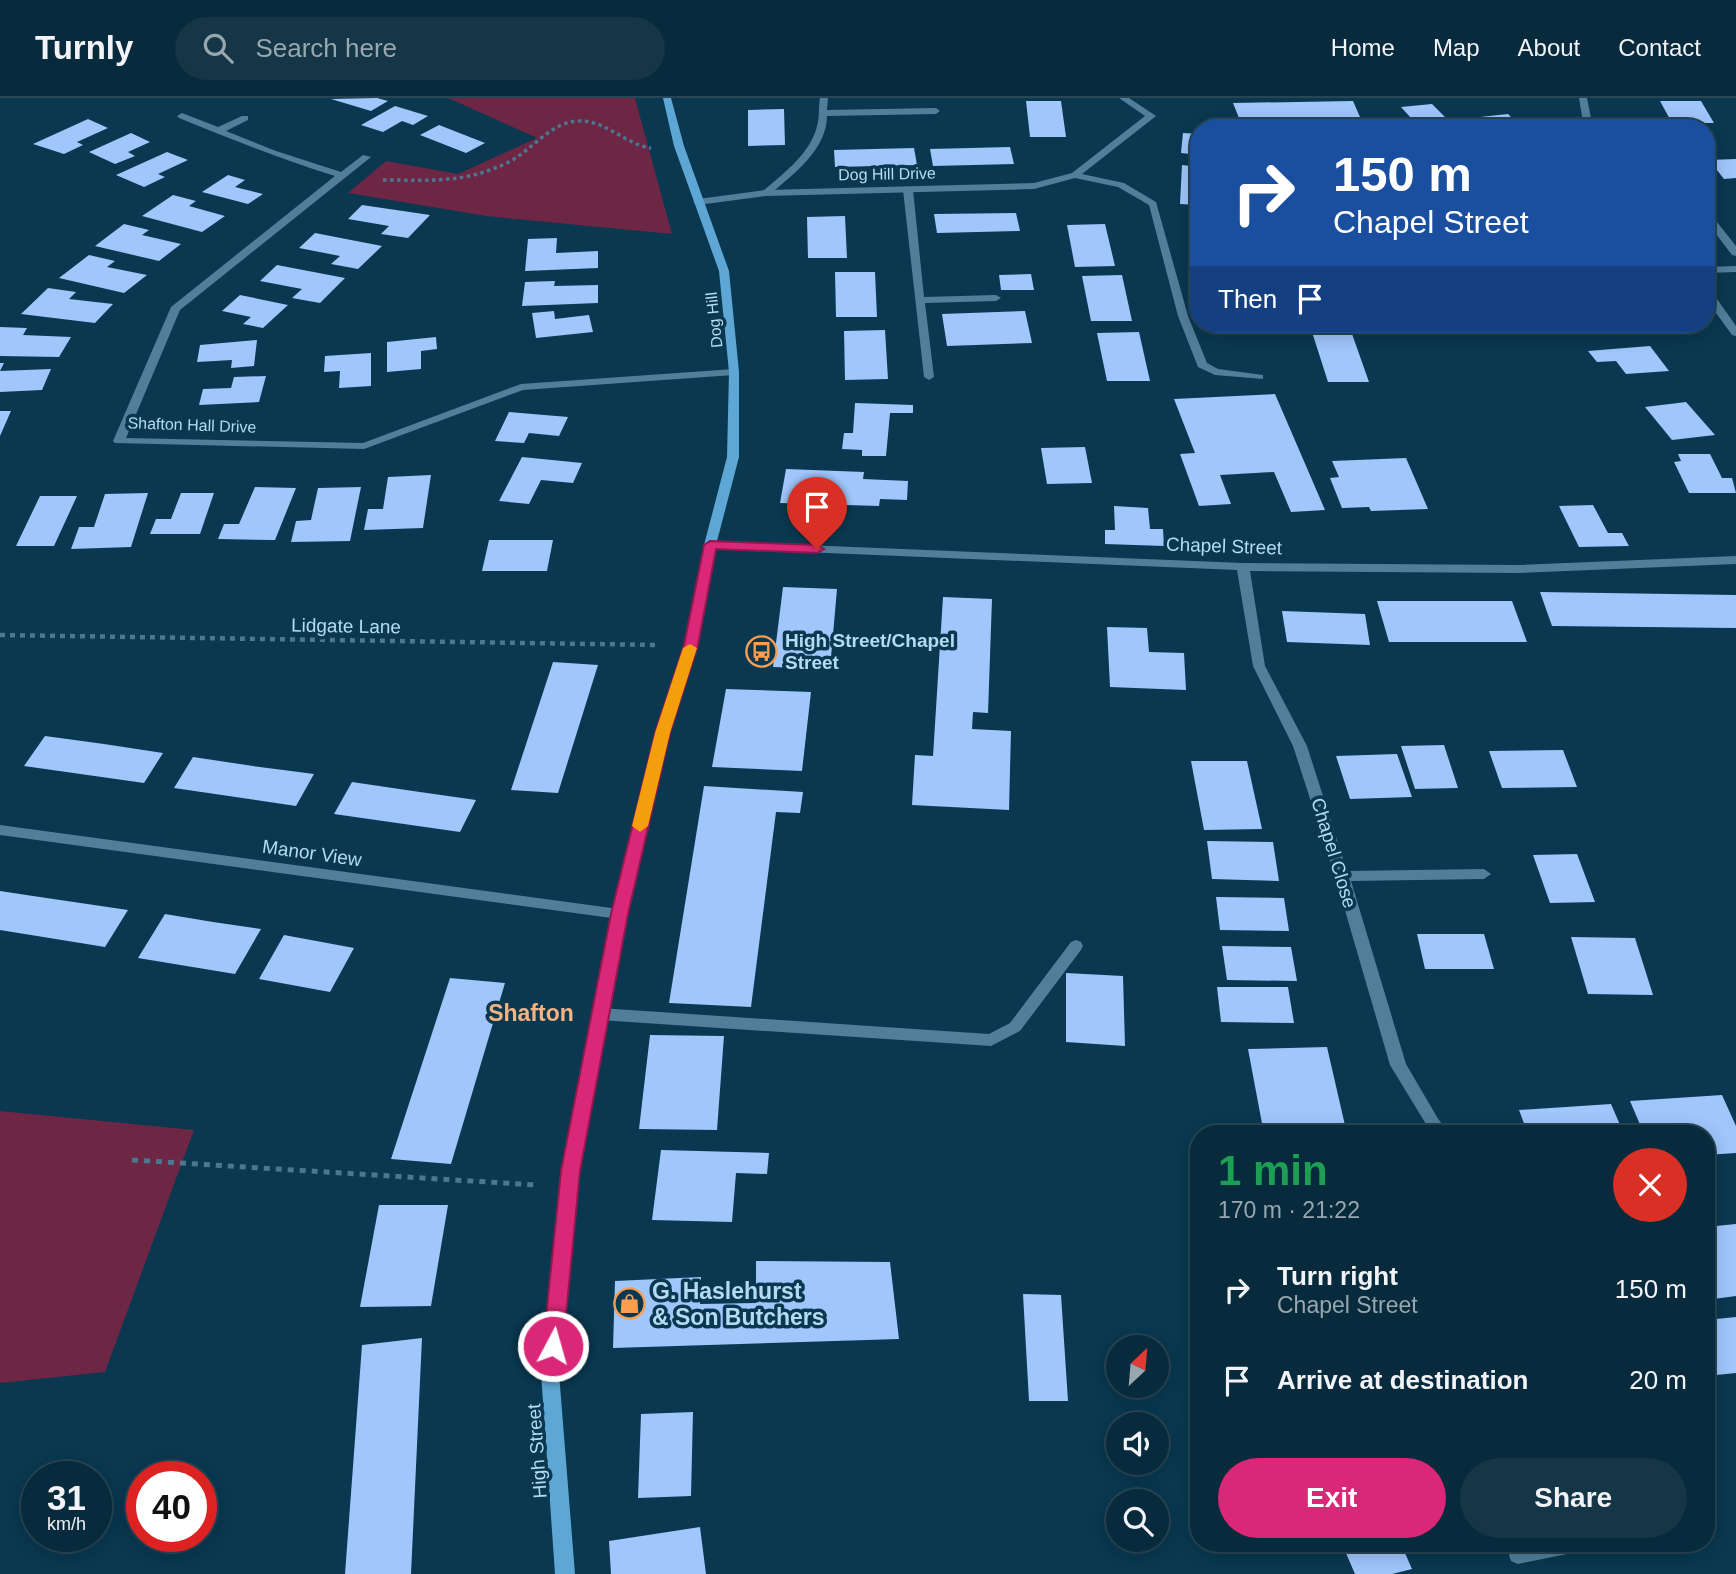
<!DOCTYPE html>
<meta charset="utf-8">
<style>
body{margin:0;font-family:Helvetica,sans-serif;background:#153647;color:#f1f3f6;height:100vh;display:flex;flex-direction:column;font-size:26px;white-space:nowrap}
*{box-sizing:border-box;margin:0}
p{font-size:23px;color:#98a7af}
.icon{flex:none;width:38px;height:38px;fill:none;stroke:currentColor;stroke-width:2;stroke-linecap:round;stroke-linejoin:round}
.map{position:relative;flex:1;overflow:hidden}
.sheet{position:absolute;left:1190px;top:1027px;width:525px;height:427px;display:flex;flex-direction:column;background:#072a3c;border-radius:28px;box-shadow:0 4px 18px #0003,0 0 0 2px #284656}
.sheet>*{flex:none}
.guide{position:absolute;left:1190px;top:21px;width:525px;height:214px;border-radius:28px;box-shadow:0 4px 18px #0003,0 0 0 2px #284656;background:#1a4fa0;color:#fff;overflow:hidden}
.needle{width:46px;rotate:26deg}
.buttons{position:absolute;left:1106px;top:1237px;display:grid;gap:14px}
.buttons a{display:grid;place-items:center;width:63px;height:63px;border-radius:50%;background:#072a3c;box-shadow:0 4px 18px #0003,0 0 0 2px #284656;font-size:35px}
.speed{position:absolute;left:21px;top:1363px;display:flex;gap:14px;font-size:35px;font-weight:700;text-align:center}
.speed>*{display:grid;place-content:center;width:91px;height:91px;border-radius:50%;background:#072a3c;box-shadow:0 4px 18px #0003,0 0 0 2px #284656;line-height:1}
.speed small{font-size:18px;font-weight:400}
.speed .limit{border:10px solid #d22;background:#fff;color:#111}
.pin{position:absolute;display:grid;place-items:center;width:60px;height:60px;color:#fff;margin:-72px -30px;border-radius:50% 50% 50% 0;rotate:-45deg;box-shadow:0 0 7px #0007}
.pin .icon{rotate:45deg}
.me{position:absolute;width:77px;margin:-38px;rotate:6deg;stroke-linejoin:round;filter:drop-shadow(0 0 5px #0008)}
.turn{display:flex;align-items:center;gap:24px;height:147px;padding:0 28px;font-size:32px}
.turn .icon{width:91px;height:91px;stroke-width:2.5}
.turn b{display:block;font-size:49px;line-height:60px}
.then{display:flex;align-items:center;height:66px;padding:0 28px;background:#0003;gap:14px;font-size:26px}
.round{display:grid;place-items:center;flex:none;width:74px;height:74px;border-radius:37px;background:#153647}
.head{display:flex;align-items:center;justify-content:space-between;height:119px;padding:0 28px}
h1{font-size:42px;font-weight:600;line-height:52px;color:#1e9e55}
.primary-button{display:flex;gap:14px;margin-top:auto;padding:14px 28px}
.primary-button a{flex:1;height:80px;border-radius:42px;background:#db2777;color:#fff;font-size:28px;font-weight:600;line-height:80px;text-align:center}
.primary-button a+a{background:#153647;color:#f1f3f6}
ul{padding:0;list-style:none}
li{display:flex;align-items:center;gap:21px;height:91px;padding:0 28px}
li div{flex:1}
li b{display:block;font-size:26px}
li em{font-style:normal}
header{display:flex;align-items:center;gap:42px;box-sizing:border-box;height:98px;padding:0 35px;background:#072a3c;border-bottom:2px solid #284656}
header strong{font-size:33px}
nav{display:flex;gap:38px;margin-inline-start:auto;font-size:24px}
.search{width:490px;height:63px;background:#153647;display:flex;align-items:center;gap:18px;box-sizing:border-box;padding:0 24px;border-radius:38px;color:#98a7af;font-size:26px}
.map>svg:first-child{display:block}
.green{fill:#6d2643}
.building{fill:#a0c6fc}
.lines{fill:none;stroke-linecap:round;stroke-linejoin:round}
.path-far2{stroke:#4c7790;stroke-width:3.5;stroke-dasharray:3.5 3.5;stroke-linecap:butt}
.path-far1{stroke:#4c7790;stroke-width:4.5;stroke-dasharray:5 5;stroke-linecap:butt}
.path{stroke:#4c7790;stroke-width:5;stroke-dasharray:6 6;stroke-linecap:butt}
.lane{fill:#527e9a;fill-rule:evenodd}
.street{fill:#527e9a;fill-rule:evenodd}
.secondary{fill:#5ea7d4;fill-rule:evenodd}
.route{fill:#db2777;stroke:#8e194d;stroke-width:2}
.slow{fill:#f59e0b}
.labels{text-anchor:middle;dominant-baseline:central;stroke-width:7;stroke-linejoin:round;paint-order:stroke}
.far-street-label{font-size:16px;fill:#b4daf4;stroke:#093850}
.street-label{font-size:19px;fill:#b4daf4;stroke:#093850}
.poi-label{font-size:19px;font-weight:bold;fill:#b4daf4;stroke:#093850;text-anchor:start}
.quarter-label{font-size:23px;font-weight:bold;fill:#f5b382;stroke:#093850}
.near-poi-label{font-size:23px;font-weight:bold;fill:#b4daf4;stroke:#093850;text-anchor:start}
</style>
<header>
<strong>Turnly</strong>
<div class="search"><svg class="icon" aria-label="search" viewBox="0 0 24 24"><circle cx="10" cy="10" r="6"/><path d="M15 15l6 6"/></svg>Search here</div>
<nav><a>Home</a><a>Map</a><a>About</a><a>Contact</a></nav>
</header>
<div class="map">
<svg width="1736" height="1476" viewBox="0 0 1736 1476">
<rect width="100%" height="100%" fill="#093850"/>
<path class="green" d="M448 0H635L672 136 486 118 348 95 386 63 458 76 537 40Z
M0 1013 194 1032 105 1274 0 1285Z"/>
<path class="building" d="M377 0 388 3 371 13 331 1Z
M1026 3H1061L1066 39H1030Z
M1353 3 1360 19 1239 20 1233 5Z
M1660 3H1701L1714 25H1672Z
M1432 6 1450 24 1455 30H1420L1401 9Z
M395 8 428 18 413 27 402 23 383 34 361 27Z
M784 11 785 47 748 48V12Z
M1508 16 1522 30H1481L1471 20Z
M88 21 108 30 77 44 83 47 64 56 33 46Z
M439 27 485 45 466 55 420 37Z
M131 35 150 44 128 54 135 58 115 66 89 54Z
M1183 35 1199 36V57L1181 55Z
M1010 49 1014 66 933 68 930 51Z
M914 50 917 67 835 69 834 52Z
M167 54 188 62 158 76 165 79 144 89 116 77Z
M1736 61V80L1724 81 1709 62Z
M1182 67 1199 69V107L1180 106Z
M228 77 245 82 235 89 263 96 248 106 202 94Z
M173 97 196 103 189 108 225 118 202 134 142 118Z
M362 107 430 117 408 140 381 136 389 128 348 121Z
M1016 115 1020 133 937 135 934 116Z
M845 118 847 160H808L807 119Z
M124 126 149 132 142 137 181 146 159 163 95 148Z
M1105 126 1115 168 1075 169 1067 127Z
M315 135 382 148 358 171 331 166 340 158 299 150Z
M557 140 556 155 598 153V170L525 173 528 141Z
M89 157 115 163 107 169 147 177 124 195 59 180Z
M277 167 345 180 320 205 292 200 302 191 260 183Z
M835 174H875L877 219H836Z
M1031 176 1034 192H1001L999 177Z
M1122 177 1132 223H1091L1082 178Z
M555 183 554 188 598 187V205L522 208 525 184Z
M48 190 76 194 69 201 113 206 95 225 21 216Z
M240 197 288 207 263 230 243 226 251 219 222 213Z
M554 213 555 221 589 217 593 234 536 240 532 215Z
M1025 213 1032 245 947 248 942 216Z
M1534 226H1583L1587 230 1543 236Z
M0 229 27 230 23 237 71 239 59 259 0 258Z
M885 232 888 281 845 282 844 233Z
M1351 233 1369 284H1328L1312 234Z
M1139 234 1150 283H1107L1097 235Z
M436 239 437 251 421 253V271L387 274V244Z
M257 242 254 268 231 270 232 262 197 264 200 247Z
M1650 248 1669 273 1626 276 1616 263 1597 264 1588 253Z
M371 255V288L339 290 340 273 324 274 325 258Z
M0 265H4L0 273 51 271 42 292 0 294Z
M266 278 259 304 199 307 203 291 231 290 234 279Z
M1275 296 1325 412 1291 414 1274 374 1220 377 1231 406 1199 408 1180 356 1195 355 1174 301Z
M1686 304 1715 337 1672 342 1645 309Z
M855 305 913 307V315H890L886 358H862V352L842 351 844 335H853Z
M0 313H11L0 338Z
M509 314 568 319 559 338 529 335 524 345 495 343Z
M1085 349 1092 385 1047 386 1041 350Z
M1678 356H1710L1722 380H1732L1736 395H1689L1674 364 1681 363Z
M522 359 582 365 573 385 541 382 529 406 499 403Z
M1406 360 1428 411 1371 413 1369 409 1342 410 1330 380 1339 379 1332 363Z
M786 371 864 374 863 381 908 383 907 402 880 401 879 408 780 405Z
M431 377 423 430 364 432 368 411H383L388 379Z
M255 389 296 390 275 442 218 441 224 426H239Z
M361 389 350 443 291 444 296 423 311 422 318 390Z
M148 395 131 449 71 451 79 429H94L105 396Z
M181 395H214L200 436H150L156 421H171Z
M40 398H77L54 448H16Z
M1593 407 1608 435H1622L1629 448 1579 449 1559 408Z
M1114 408 1148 410 1150 431H1163L1164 448 1105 446V432H1115Z
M489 442H553L547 473H482Z
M783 489 837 491 830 571 773 569Z
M1540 494 1736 497V530L1552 528Z
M943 499 992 501 988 615 973 614 972 631 1011 633 1009 712 912 707 915 657 933 658Z
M1377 503H1512L1527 544H1389Z
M1282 513 1365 516 1370 547 1287 544Z
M1107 529 1147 530 1149 554 1184 555 1186 592 1110 589Z
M553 564 598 567 558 695 511 692Z
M726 591 811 594 802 673 712 669Z
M45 638 104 646 163 655 144 685 24 668Z
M1444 647 1458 690 1415 691 1401 648Z
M1563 652 1577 689 1502 690 1489 653Z
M1397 656 1412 699 1350 701 1336 658Z
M193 659 253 668 314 676 296 708 174 690Z
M1191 663H1247L1262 731 1204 732Z
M352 684 413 693 476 702 460 734 334 716Z
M704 688 803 694 800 715 776 714 751 909 669 905Z
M1207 743 1273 744 1279 783 1212 781Z
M1577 756 1595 804 1550 805 1533 757Z
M0 793 33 798 128 812 105 849 0 832Z
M1216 799 1284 800 1289 833 1220 832Z
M165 816 213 824 261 831 235 876 138 860Z
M1417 836H1484L1494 871H1425Z
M284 837 354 850 330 894 259 881Z
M1571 839 1635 840 1653 897 1588 896Z
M1222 848 1291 849 1297 883 1227 882Z
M1066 875 1123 878 1125 948 1066 944Z
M450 880 505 885 451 1066 391 1061Z
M1217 889H1288L1294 925 1221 924Z
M650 937 724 938 717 1032 639 1031Z
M1327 949 1347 1036H1264L1248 951Z
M1722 997 1736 1028V1055L1706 1057V1036H1644L1630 1003Z
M1611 1006 1624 1036H1528L1519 1012Z
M661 1052 769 1055 767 1076 736 1075 732 1124 652 1122Z
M379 1107H448L431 1208 360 1209Z
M1736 1126V1198L1706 1202V1129Z
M756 1163 890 1164 899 1241 613 1250 615 1183 701 1179 700 1206 756 1205Z
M1023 1196 1061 1197 1068 1303H1029Z
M1736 1219V1275L1706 1278V1222Z
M422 1240 411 1476H345L362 1247Z
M693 1314 691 1398 638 1400 641 1316Z
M700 1429 706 1476H611L609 1443Z
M1342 1446H1401L1412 1471 1392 1476H1355Z"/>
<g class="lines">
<path class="path-far2" d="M383 82C431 82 464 86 509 64 532 52 550 25 577 23 605 21 624 46 651 50"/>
<path class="path-far1" d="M0 537 658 547"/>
<path class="path" d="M132 1062 536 1087"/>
<path class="lane" d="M820 0H828L827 12 936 10 940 13 936 16 827 18C827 51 793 77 769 97H763V93C783 76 811 55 817 28 820 19 818 10 820 0Z
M908 89 913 92 924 199 996 197 1001 200 996 203 925 205 934 279 929 282 924 279 903 92Z
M1706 113 1709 114 1736 148V158L1732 157 1706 123Z
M1076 842 1081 844 1083 848 1081 852 1020 933 991 948 600 922 595 920 592 916 595 912 600 910 989 936 1010 925 1071 844Z"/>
<path class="street" d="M1119 0H1129L1156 18 1082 76 1124 85 1156 104 1188 218 1207 265 1218 271 1263 277V281L1215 277 1198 269 1178 218 1149 107 1118 89 1075 80 1034 91 766 98 698 107 693 104 698 101 766 92 1034 85 1072 75 1145 18Z
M1579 0H1587L1593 30H1584Z
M182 15 218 29 242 18H248V22L226 33 276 53 341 74 363 57 371 59 180 212 126 340 363 345 521 286 734 271 739 274 734 277 523 292 364 351 115 345 113 343 171 209 335 78C282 61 230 41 179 20L177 18Z
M1736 168V174L1706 175V169Z
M1706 190 1710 191 1736 228V238L1732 237 1706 201Z
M710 443 1243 465 1519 467 1736 458V466L1519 475 1250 473 1265 568 1307 648 1347 773 1484 771 1491 776 1484 781 1351 783 1406 966 1437 1019 1449 1036H1432L1390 967 1335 778 1293 648 1253 568 1237 472 706 450 704 447Z
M0 727 619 811 624 812 626 816 624 820 619 821 0 737Z
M1706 1406 1713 1409 1715 1418 1713 1424 1706 1427Z
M1530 1446H1581L1579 1452 1572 1455 1518 1466 1511 1463 1509 1457 1511 1451Z"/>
<path class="secondary" d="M663 0H671L684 48 729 173 739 274V359L716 447 697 547 669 635 626 816 578 1073 559 1275 575 1476H555L541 1275 562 1073 612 816 655 635 685 547 704 447 727 359 729 274 719 173 674 48Z"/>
</g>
<path class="route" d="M710 443 817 447 824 451 817 455 716 451 698 547 670 635 628 816 580 1073 563 1248 560 1255 553 1257 546 1255 543 1248 561 1073 611 816 655 635 684 547 704 447Z"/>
<path class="slow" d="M690 546 697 550 670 635 648 728 640 734 632 728 655 635 683 550Z"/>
<defs>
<symbol id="bus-ring" viewBox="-11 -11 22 22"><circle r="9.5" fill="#093850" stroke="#fb9e52" stroke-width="1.5"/><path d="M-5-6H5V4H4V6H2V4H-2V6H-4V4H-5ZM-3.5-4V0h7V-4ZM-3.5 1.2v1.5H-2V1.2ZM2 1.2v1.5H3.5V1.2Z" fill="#fb9e52"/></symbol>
<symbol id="shop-ring" viewBox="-11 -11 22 22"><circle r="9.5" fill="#093850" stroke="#fb9e52" stroke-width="1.5"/><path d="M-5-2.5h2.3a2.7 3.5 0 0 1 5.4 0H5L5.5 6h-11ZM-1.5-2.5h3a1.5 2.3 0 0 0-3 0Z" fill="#fb9e52"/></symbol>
</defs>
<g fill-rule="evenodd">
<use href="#bus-ring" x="744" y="536" width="35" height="35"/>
<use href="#shop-ring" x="612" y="1188" width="35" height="35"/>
</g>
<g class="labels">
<g class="far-street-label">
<text transform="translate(887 76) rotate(-1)">Dog Hill Drive</text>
<text transform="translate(714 222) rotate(-96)">Dog Hill</text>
<text transform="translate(192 327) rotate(2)">Shafton Hall Drive</text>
</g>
<g class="street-label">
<text transform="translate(1224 448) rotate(2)">Chapel Street</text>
<text transform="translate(346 528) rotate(1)">Lidgate Lane</text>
<text transform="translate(312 755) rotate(8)">Manor View</text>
<text transform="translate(1334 755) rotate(73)">Chapel Close</text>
<text transform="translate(537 1353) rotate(-94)">High Street</text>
</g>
<g class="poi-label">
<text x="785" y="542">High Street/Chapel<tspan x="785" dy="22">Street</tspan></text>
</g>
<g class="quarter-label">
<text x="531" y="915">Shafton</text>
</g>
<g class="near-poi-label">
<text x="652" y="1193">G. Haslehurst<tspan x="652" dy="26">&amp; Son Butchers</tspan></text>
</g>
</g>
</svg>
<div class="buttons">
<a><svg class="needle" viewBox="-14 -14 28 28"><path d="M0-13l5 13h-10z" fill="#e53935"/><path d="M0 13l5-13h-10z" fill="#98a7af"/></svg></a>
<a><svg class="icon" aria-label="sound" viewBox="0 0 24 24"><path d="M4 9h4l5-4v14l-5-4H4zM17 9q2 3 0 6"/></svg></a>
<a><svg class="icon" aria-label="search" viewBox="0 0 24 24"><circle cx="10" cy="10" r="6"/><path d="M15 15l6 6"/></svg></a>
</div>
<div class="speed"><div>31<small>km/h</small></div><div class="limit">40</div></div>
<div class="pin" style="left:817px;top:451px;background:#d93025"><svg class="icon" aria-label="arrive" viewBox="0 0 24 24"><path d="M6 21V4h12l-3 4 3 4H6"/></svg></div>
<svg class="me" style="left:553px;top:1248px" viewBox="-20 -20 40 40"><circle r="17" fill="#db2777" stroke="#fff" stroke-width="3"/><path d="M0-11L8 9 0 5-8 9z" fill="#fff"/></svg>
<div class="guide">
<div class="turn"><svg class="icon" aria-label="right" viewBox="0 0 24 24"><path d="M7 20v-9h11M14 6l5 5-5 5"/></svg><div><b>150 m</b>Chapel Street</div></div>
<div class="then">Then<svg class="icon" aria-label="arrive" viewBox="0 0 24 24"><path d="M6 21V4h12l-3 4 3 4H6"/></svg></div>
</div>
<section class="sheet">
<div class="head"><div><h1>1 min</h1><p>170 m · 21:22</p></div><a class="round" style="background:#d93025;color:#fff"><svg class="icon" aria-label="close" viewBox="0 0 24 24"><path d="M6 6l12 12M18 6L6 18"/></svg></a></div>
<ul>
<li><svg class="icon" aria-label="right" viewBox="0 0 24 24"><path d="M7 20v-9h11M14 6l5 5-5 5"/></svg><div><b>Turn right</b><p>Chapel Street</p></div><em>150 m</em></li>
<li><svg class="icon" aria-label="arrive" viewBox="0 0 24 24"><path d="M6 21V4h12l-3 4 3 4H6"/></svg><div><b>Arrive at destination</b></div><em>20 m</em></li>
</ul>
<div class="primary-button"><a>Exit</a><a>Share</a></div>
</section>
</div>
